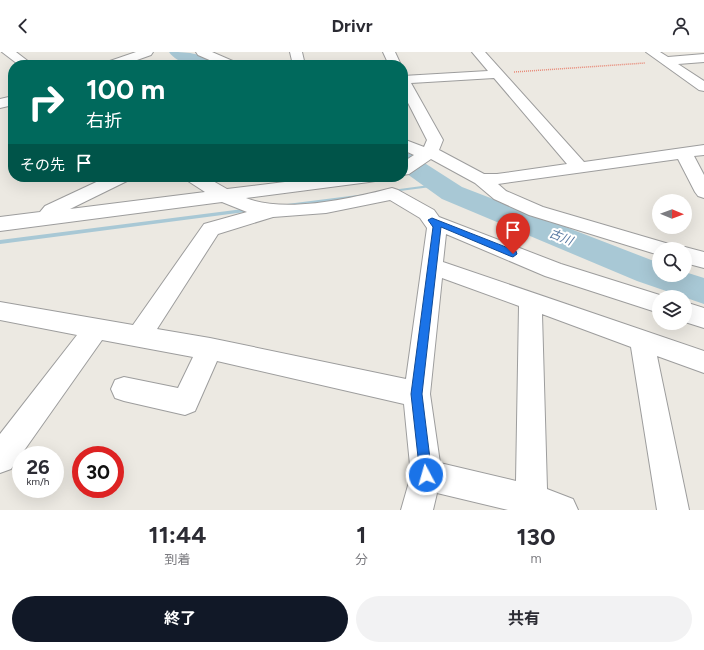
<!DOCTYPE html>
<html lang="ja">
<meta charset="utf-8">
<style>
body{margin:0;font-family:Figtree,"Noto Sans JP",sans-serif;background:#f2f2f3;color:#2b2b33;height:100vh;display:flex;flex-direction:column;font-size:15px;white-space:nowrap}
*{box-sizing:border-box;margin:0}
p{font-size:13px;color:#7c7c81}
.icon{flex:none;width:22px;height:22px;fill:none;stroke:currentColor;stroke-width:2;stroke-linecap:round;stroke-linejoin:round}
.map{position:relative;height:458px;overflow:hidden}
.sheet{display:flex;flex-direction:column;background:#fff;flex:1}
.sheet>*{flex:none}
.hud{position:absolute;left:8px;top:8px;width:400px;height:122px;border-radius:16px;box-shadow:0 4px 16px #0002;background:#00695c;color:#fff;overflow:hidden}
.needle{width:26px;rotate:91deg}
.buttons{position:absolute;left:652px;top:142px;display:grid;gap:8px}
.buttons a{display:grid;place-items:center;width:40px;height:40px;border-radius:50%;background:#fff;box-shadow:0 4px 16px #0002;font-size:20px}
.speed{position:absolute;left:12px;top:394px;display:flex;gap:8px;font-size:20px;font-weight:700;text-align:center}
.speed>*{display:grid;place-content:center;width:52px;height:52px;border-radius:50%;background:#fff;box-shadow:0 4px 16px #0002;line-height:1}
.speed small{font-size:10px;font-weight:400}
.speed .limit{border:6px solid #d22;background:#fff;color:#111}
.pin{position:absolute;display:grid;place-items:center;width:34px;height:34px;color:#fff;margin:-41px -17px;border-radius:50% 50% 50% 0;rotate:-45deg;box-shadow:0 0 4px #0007}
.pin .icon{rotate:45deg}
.me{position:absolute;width:44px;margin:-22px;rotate:354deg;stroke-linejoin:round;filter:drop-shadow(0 0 3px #0008)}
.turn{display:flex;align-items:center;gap:14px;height:84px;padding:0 12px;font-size:18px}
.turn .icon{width:52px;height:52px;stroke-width:2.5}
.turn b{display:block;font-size:28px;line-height:34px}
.then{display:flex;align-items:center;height:38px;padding:0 12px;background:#0003;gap:8px;font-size:15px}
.eta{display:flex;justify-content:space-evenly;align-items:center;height:68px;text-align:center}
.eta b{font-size:24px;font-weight:700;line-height:28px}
.cta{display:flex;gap:8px;margin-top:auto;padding:8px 12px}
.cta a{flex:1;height:46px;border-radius:24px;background:#111827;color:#fff;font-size:16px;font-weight:700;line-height:46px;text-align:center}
.cta a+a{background:#f2f2f3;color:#2b2b33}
header{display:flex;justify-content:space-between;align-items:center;height:52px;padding:0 12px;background:#fff;font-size:18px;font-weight:700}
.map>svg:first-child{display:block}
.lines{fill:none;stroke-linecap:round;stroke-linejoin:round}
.stream{fill:#a8c8d5;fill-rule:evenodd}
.river{fill:#a8c8d5;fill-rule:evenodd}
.minor-casing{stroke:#9d9d9d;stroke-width:2}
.path{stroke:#e88977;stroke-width:1.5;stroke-dasharray:1 1;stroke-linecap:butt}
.minor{fill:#fff;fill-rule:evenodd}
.route{fill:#1a73e8;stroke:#114b97}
.labels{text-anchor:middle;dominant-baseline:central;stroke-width:4;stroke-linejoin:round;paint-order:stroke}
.water-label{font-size:12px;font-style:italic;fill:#54759f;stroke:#fff}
</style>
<header><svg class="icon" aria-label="back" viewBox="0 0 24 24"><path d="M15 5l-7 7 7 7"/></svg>Drivr<svg class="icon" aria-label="person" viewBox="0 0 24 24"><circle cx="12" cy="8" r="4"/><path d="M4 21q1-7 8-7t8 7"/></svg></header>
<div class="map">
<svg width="704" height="458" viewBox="0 0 704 458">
<rect width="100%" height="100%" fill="#ece9e2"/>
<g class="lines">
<path class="stream" d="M437 132 439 133V134L392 140 390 139 392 138Z
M366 142 368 143V144L287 156 285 154 287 152Z
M251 156 253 157V159L0 192V188Z"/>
<path class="river" d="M169 0C184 0 204 0 213 13 198 13 179 14 169 0Z
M403 100 412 103 462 135 659 211V223H685V220L704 226V252L637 229 442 147 403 119Z"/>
<defs>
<path id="minor" d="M2 0H16L33 13H19Z
M136 0H153L151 3 123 13H105L107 10Z
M196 0H212L235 10 237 13H221L198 3Z
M290 0H302L305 13H293Z
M383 0H395L401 13H389Z
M472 0H485L584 110 704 93V103L694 104 704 123V146L698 144 695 140 678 107 498 132 506 139 543 155 669 192 672 197H659V203L529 163 494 147 475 131 431 107 409 122 403 123V110L414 103 403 98V87L424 95 427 88 403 41V24L488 19ZM494 26 567 112 497 122H484L439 98 443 88 411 31Z
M646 0H660L668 5 704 2V10L678 12 704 29V39L699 38Z
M13 44V53L0 56V47Z
M107 125H130L127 129 70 157 205 140 188 129 185 125H206L227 137 326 125H378L375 129 369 130 246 146C285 162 353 146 392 136L398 138 434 158 439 165 561 212 666 245H659V261L545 224 446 182 443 210 704 299V321L657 304 689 458H657L631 295 542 262 547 437 573 447 578 458H508L437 441 433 458H401L411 423 404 352 217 309 195 359 185 363 124 349 115 346 111 337 115 328 124 325 178 336 193 305 102 288 11 417 0 421V382L77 283 0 268V250L133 273 204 172 247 160 222 150 0 179V165L40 160 45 154ZM390 148 420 166 427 176 406 327 210 286 157 277 218 182 273 165 326 161ZM442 226 519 254 516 429 440 411 430 342Z
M685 195 704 200V216L685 211V197H680Z
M685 250 704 256V276L685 270Z"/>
</defs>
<use href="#minor" class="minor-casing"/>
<path class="path" d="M514 20 645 11"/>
<use href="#minor" class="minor"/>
</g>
<path class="route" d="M432 166 516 199 517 202 513 205 510 204 441 175 422 342 432 423 430 428 426 430 421 428 420 423 411 342 433 175 428 168Z"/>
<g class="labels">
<g class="water-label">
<text transform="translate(561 185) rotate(22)">古川</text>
</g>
</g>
</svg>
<div class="buttons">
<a><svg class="needle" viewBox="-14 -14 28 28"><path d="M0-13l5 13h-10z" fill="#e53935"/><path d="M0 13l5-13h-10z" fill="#7c7c81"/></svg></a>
<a><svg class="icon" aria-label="search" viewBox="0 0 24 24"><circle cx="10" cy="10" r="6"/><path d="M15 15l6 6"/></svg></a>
<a><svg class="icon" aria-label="layers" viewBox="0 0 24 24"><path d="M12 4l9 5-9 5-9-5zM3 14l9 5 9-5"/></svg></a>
</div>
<div class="speed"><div>26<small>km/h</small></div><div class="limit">30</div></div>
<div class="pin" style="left:513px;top:202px;background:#d93025"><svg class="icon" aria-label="arrive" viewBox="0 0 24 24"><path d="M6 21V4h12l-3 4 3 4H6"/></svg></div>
<svg class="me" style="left:426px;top:423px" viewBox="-20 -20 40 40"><circle r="17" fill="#1a73e8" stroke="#fff" stroke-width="3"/><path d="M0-11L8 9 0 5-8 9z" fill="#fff"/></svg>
<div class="hud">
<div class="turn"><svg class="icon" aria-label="right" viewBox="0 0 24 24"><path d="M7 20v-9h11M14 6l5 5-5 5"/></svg><div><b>100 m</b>右折</div></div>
<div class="then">その先<svg class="icon" aria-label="arrive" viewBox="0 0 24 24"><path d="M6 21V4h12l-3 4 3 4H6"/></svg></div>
</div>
</div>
<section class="sheet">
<div class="eta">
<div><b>11:44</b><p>到着</p></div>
<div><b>1</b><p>分</p></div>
<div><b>130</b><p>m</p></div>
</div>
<div class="cta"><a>終了</a><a>共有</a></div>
</section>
